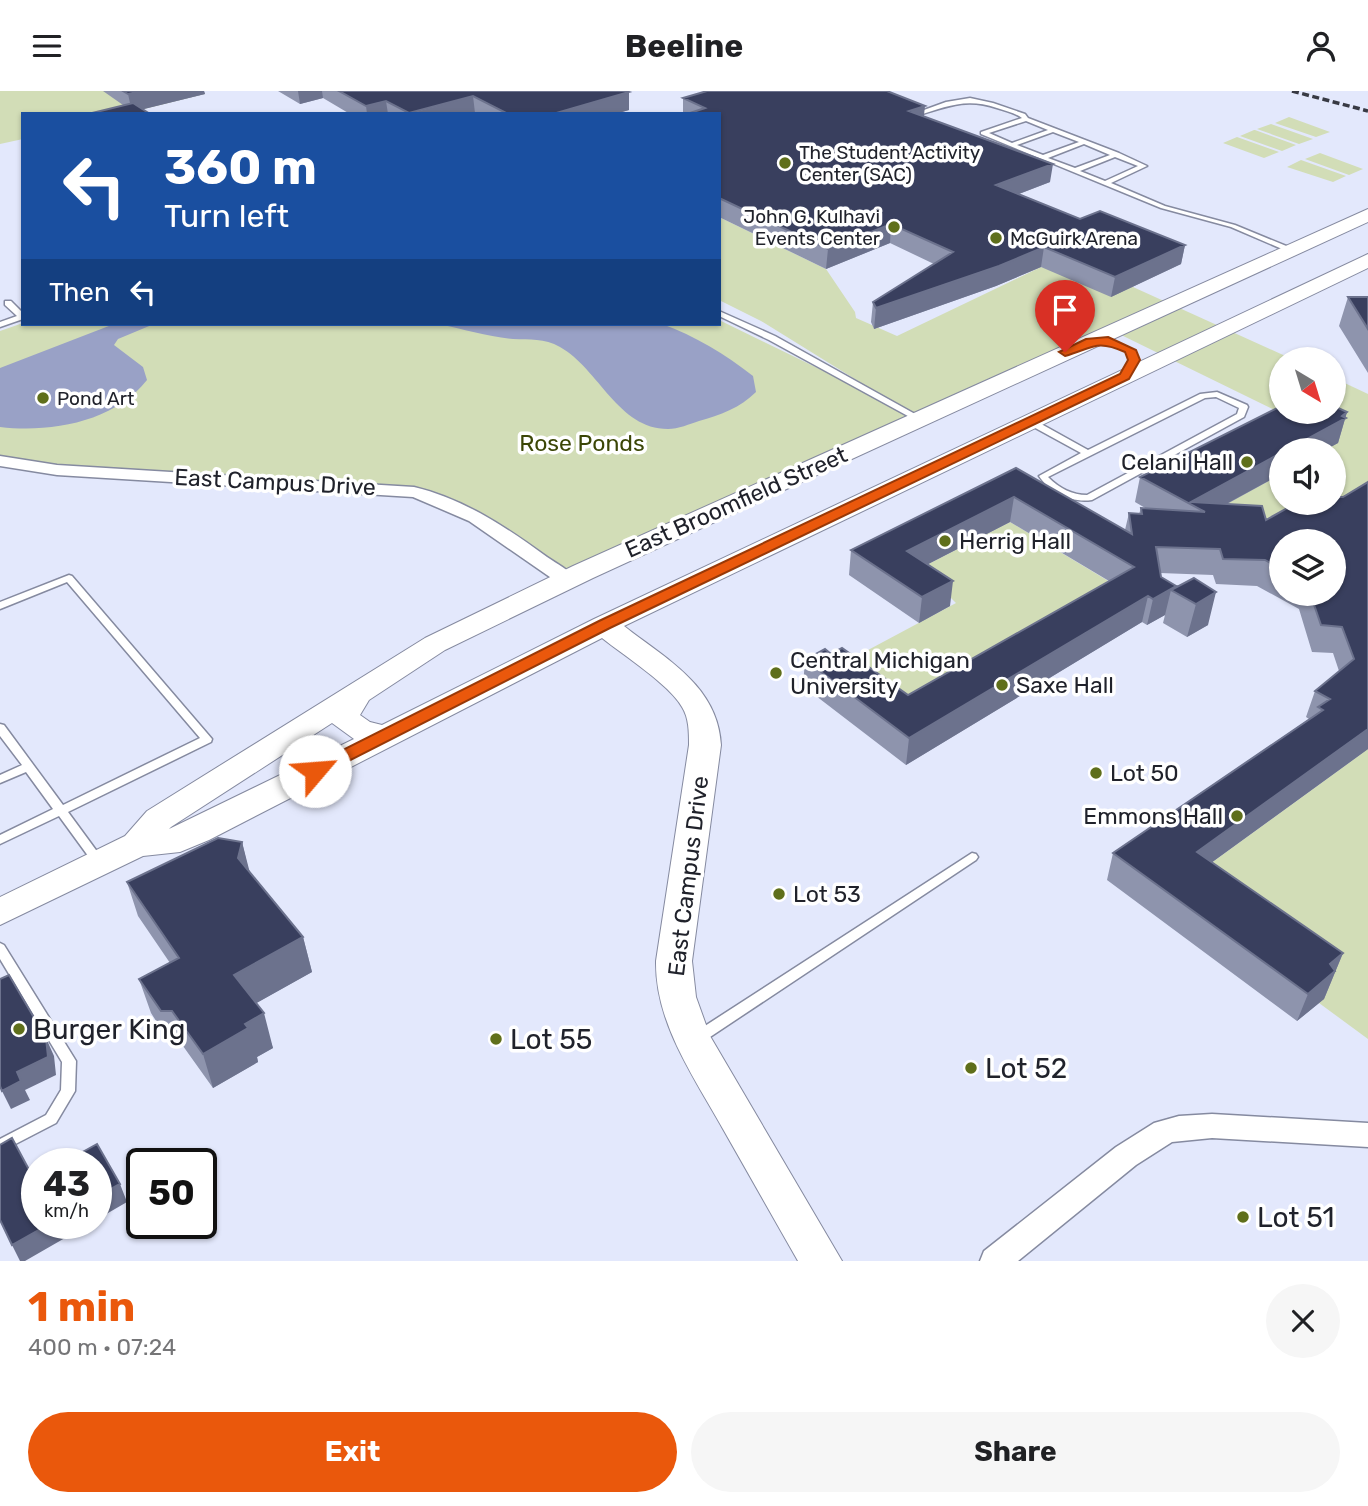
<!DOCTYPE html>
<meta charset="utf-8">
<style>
body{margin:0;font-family:Rubik,sans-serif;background:#f6f6f6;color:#202124;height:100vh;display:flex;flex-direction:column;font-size:26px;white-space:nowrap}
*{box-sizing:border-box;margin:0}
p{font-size:23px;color:#757577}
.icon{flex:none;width:38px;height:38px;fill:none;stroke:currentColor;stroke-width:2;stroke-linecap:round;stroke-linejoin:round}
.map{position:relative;height:1170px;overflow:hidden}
.side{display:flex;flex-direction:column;background:#fff;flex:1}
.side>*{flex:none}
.top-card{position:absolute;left:21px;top:21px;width:700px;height:214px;border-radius:0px;box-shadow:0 2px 5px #0004;background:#1a4fa0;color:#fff;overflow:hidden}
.needle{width:46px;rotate:142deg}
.buttons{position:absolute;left:1269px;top:256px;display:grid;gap:14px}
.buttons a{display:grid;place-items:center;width:77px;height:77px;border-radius:50%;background:#fff;box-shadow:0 2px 5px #0004;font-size:35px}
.speed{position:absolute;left:21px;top:1057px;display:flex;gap:14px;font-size:35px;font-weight:700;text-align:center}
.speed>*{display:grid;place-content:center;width:91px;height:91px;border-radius:50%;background:#fff;box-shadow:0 2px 5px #0004;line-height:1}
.speed small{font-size:18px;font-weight:400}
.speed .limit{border:4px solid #111;border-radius:10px;background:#fff;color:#111}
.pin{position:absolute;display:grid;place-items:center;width:60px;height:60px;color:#fff;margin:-72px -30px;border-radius:50% 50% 50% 0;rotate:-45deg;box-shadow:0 0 7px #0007}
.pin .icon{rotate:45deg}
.me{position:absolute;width:77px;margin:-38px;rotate:63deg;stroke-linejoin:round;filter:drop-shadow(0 0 5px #0008)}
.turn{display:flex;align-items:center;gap:24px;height:147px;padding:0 28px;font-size:32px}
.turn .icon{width:91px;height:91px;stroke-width:2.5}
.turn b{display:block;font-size:49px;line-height:60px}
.then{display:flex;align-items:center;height:66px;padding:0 28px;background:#0003;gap:14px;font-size:26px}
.round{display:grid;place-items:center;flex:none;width:74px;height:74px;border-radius:37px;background:#f6f6f6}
.headline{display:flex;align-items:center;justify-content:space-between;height:119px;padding:0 28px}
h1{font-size:42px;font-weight:700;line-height:52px;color:#ea580c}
.action{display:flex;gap:14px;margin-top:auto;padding:14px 28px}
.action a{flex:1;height:80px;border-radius:42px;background:#ea580c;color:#fff;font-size:28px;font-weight:700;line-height:80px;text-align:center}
.action a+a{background:#f6f6f6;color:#202124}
header{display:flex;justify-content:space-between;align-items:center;height:91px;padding:0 28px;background:#fff;font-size:32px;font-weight:700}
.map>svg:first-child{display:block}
.green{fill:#d2ddb7}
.water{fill:#99a1c6}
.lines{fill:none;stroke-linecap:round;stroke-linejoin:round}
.lane-casing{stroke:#858aa0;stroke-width:3}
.street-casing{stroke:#858aa0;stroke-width:3}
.secondary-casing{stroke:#858aa0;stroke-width:2}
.lane{fill:#fff;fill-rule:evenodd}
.street{fill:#fff;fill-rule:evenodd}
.secondary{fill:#fff;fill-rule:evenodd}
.rail{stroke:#383a44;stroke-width:3.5;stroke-dasharray:7 3.5;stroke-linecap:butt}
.wall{fill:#8e94ad;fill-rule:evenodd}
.shaded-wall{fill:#6c728d}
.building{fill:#393f5e;stroke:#6c728d;stroke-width:2}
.route{fill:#ea580c;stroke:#983908;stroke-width:2}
.poi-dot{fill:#5f6f1b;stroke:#fff;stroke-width:2.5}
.labels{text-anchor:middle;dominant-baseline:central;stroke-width:7;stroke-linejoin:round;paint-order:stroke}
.far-poi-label{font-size:19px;fill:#20222b;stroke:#fff;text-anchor:start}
.park-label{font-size:23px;fill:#3b4606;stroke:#fff}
.poi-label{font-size:23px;fill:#20222b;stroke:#fff;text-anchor:start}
.street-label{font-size:23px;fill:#20222b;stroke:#fff}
.near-poi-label{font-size:28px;fill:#20222b;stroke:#fff;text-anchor:start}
</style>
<header><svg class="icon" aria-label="menu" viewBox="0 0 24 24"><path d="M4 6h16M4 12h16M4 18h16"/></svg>Beeline<svg class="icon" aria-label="person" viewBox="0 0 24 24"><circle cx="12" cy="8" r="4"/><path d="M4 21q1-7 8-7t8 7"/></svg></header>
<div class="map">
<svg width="1368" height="1170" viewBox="0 0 1368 1170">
<rect width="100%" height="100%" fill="#e3e8fc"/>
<path class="green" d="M0 0H200L205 3 124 23H23V48L0 53Z
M1289 26 1330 41 1316 46 1275 32Z
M1271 33 1313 48 1299 53 1257 38Z
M1254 39H1255L1296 54 1282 60 1240 45Z
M1237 46 1279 61 1264 67 1223 52Z
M1320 62 1363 78 1349 84 1305 68Z
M1301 69 1346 85 1333 91 1287 76Z
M719 126 826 178 855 221 856 227 897 245 1041 176 1133 196 1292 268H1281V320H1334V287L1368 303V428L1193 431 1281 383V411H1334V359H1325L1283 323 1113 240 567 489 437 406 0 370V240L23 232 719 233V229L908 321 761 230 719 209Z
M1010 431 1110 491 912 627 840 574 956 512 951 507 905 485Z
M1368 649V948L1319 912 1189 788 1361 663Z"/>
<path class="water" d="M114 233H154L118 248 114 254 143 276 147 289C114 331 51 342 0 336V277Z
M439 233H662C695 245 725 263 753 285L756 301C740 317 720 324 699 330 690 333 678 338 668 338 618 338 599 278 560 256 544 247 530 249 513 248 489 246 463 238 439 233Z"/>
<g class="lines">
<defs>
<path id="lane" d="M970 7 993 12 1025 23 1028 27 1119 62 1147 75 1111 92 1165 115 1235 134 1296 159 1289 161 1231 136 1161 117 981 43V41L1022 27C1015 22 1006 20 997 17 965 6 946 16 916 25L913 23 946 11ZM1026 30 1048 39 1012 52 989 42ZM1053 41 1079 51 1043 64 1017 54ZM1084 53 1110 64 1075 77 1048 67ZM1115 66 1138 75 1105 90 1080 80Z
M5 210H11L23 222V228L0 236V231L17 225 5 214Z
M719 220 775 245 924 328 920 331 917 330 769 249 719 225Z
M1217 301 1247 314 1248 316 1244 326 1092 409C1071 412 1050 402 1039 385L1081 362 1028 333V329H1034L1088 359 1200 303ZM1216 306 1239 317 1237 323 1087 404C1072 404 1059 397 1048 386L1205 307Z
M69 484 72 485 212 648 211 651 68 721 104 770 102 773H94L59 725 0 753V744L53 718 26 681 0 692V684L22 674 0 645V633L4 634 63 714 200 647 67 491 0 518V511Z
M972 762 976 763 978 766 976 769 701 952 696 953 691 952 689 948 691 944Z
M0 852 4 854 76 970 75 1000 56 1032 0 1061V1048L46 1024 61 999 62 971 0 868Z"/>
<path id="street" d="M0 365 57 374 414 396C464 408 506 436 547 466 557 473 570 479 577 489L574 493H560L469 430 413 406 57 384 0 375Z
M1212 1023 1368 1032V1056L1212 1047 1172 1051 1136 1074 1018 1170H980L984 1160 1116 1056 1154 1032 1179 1025Z"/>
<path id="secondary" d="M1368 118V131L593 487 445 559 369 609 360 624 370 631 382 634 594 528 1368 163V177L624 535C666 568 718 595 721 654L692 870 696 906 710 945 842 1170H798C773 1126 748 1082 723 1038 694 986 655 932 656 870L689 654C689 641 689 627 682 616 670 594 623 564 602 547L209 749 180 761 143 765 0 834V806L125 745 147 720 425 547 573 475ZM332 632 354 648 169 738 171 736Z"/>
</defs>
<use href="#lane" class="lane-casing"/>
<use href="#street" class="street-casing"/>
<use href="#secondary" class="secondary-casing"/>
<use href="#lane" class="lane"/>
<use href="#street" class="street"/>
<use href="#secondary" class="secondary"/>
<path class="rail" d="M1292 0 1368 20"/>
</g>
<path class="wall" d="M103 0H204L205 3 143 18 123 14Z
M278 0H626L629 1V19L615 23H350L323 7 300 13Z
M683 7 924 25 1050 91 1019 103 1080 128 1185 154 1181 173 1111 206 1041 176 996 195 874 238 871 231 873 211 934 173 890 152 826 178 719 126V23H683Z
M1348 206H1368V282L1339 235Z
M1347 321 1338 352 1227 413 1266 429 1334 411 1368 658 1212 771 1343 862 1324 908 1297 930 1107 789 1113 762 1309 628 1306 626 1315 600 1339 580 1333 562 1312 561 1299 518 1257 495 1216 493 1213 484 1160 482 1161 486 1176 496 1194 487 1208 534 1187 546 1163 532 1165 524 1147 534 1142 531 906 674 803 595 805 569 831 563 908 604 1109 490 1010 431 928 473 950 515 919 532 849 484 851 459 1016 377 1125 439 1129 422 1139 423 1141 417 1147 418 1135 411 1140 386ZM1281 450 1334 502H1281Z
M242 751 249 781 303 846 312 881 256 912 273 957 257 966 258 971 213 997 183 955H172L151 922 139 888 170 872 138 825 127 791Z"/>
<path class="shaded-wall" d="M142 0H204L205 3 132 21 128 3Z
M298 0H322L323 7 300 13Z
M629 1V19L615 23H553Z
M473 5 475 22 473 23H409Z
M386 10 388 23H367L366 15Z
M925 15 923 33 909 20Z
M1053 73 1050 91 993 113 996 94Z
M891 133 890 152 826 178 828 158Z
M1185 154 1181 173 1111 206 1115 186Z
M1044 156 1041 176 996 195 874 238 876 217Z
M1347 321 1338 352 1325 359H1287Z
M1281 362V383L1204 425 1205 421 1191 411Z
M1014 406 1010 431 905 485 907 460Z
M953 490 950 515 919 532 922 506Z
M1176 495 1171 499 1165 524 1147 534 1153 508Z
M1216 501 1208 534 1187 546 1196 513Z
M1148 505 1142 531 906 674 909 647Z
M1368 638V658L1189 788 1197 761Z
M242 751 251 786 238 767Z
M303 846 312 881 244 919 234 884Z
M1343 862 1324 908 1297 930 1308 903 1330 873Z
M264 922 273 957 257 966 258 971 213 997 203 963 245 933Z
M46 947 54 965 56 984 25 999 30 1009 11 1018 2 1000Z
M120 1093 127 1111 96 1129V1106Z
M51 1132H91L25 1170H20L12 1154Z"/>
<path class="building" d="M123 0H142L128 3Z
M339 0H626L629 1 553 23H508L473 5 409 22 386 10 366 15Z
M707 0H887L925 15 909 20 1053 73 996 94 1080 128 1100 120 1185 154 1115 186 1044 156 999 175 876 217 873 211 953 161 891 133 828 158 719 107V23H687L705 17 683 7Z
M133 12 150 23H88Z
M1348 206H1368V238Z
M1281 315V320H1334V315L1347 321 1342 325 1346 327 1287 359H1281V362L1191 411 1262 415 1266 429 1298 411H1334V406H1343L1368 391V638L1197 761 1343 862 1330 873 1335 880 1308 903 1113 762 1323 619 1318 616 1330 608 1315 600 1354 568 1342 536 1321 534 1310 502H1334V450H1281V478L1265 469 1223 468 1220 458 1156 456 1161 486 1176 495 1153 508 1148 505 909 647 805 569 825 558 831 563 842 557 908 604 1134 476 1014 406 907 460 953 490 922 506 851 459 1016 377 1132 443 1129 422 1142 423 1141 417 1205 421 1140 386Z
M1194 487 1216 501 1196 513 1171 499Z
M218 747 242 751 238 767 303 846 234 884 264 922 245 933 248 937 203 963 172 920H161L139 888 179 867 127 791Z
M9 884 46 947 48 966 17 981 21 990 2 1000 0 995V888Z
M12 1047 34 1088 37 1086V1132H51L12 1154 0 1129V1054Z
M97 1053 120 1093 96 1106V1073H61Z"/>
<path class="route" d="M1108 246 1136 259 1140 269 1129 288 610 537 321 684H309L307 680 309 676 599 530 1120 283 1128 269 1125 261C1096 248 1093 257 1065 265L1059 261 1086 248Z"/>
<g class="poi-dot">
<circle cx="785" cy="72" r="7"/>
<circle cx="894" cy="136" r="7"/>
<circle cx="996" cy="147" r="7"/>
<circle cx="43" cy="307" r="7"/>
<circle cx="1247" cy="371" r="7"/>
<circle cx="945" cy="450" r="7"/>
<circle cx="776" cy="582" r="7"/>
<circle cx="1002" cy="594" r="7"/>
<circle cx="1096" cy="682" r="7"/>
<circle cx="1237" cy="725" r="7"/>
<circle cx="779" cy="803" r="7"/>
<circle cx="19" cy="938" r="7"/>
<circle cx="496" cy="948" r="7"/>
<circle cx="971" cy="977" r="7"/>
<circle cx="1243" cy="1126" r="7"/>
</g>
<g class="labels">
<g class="far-poi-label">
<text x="799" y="61">The Student Activity<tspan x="799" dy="22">Center (SAC)</tspan></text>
<text x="880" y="125" text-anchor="end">John G. Kulhavi<tspan x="880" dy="22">Events Center</tspan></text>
<text x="1010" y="147">McGuirk Arena</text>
<text x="57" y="307">Pond Art</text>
</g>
<g class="park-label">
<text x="582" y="352">Rose Ponds</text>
</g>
<g class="poi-label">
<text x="1233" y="371" text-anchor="end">Celani Hall</text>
<text x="959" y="450">Herrig Hall</text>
<text x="790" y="569">Central Michigan<tspan x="790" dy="26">University</tspan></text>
<text x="1016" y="594">Saxe Hall</text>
<text x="1110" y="682">Lot 50</text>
<text x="1223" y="725" text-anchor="end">Emmons Hall</text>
<text x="793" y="803">Lot 53</text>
</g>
<g class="street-label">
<text transform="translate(275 391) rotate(3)">East Campus Drive</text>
<text transform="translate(736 411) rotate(-24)">East Broomfield Street</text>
<text transform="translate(688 785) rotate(-83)">East Campus Drive</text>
</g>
<g class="near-poi-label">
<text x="33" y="938">Burger King</text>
<text x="510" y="948">Lot 55</text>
<text x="985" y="977">Lot 52</text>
<text x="1257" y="1126">Lot 51</text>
</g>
</g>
</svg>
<div class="buttons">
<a><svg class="needle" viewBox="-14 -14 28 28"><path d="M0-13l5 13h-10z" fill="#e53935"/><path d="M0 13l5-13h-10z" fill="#757577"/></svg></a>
<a><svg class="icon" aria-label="sound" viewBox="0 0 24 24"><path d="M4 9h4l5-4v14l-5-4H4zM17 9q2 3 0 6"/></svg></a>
<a><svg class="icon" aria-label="layers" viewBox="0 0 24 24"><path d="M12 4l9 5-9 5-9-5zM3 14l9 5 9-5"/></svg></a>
</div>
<div class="speed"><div>43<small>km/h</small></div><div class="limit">50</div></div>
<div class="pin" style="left:1065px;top:261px;background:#d93025"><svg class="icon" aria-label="arrive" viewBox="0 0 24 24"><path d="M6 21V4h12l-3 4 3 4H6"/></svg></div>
<svg class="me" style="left:315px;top:680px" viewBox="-20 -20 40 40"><circle r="19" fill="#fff"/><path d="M0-13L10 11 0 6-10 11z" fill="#ea580c"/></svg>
<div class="top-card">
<div class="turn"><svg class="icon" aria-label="left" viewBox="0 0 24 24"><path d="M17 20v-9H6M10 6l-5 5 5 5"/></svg><div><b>360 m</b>Turn left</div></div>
<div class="then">Then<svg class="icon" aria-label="left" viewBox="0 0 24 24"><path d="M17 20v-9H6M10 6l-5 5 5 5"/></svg></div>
</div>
</div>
<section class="side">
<div class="headline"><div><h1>1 min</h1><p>400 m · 07:24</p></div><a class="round"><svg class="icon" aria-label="close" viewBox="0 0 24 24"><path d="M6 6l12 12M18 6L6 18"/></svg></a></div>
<div class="action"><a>Exit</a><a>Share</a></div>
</section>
